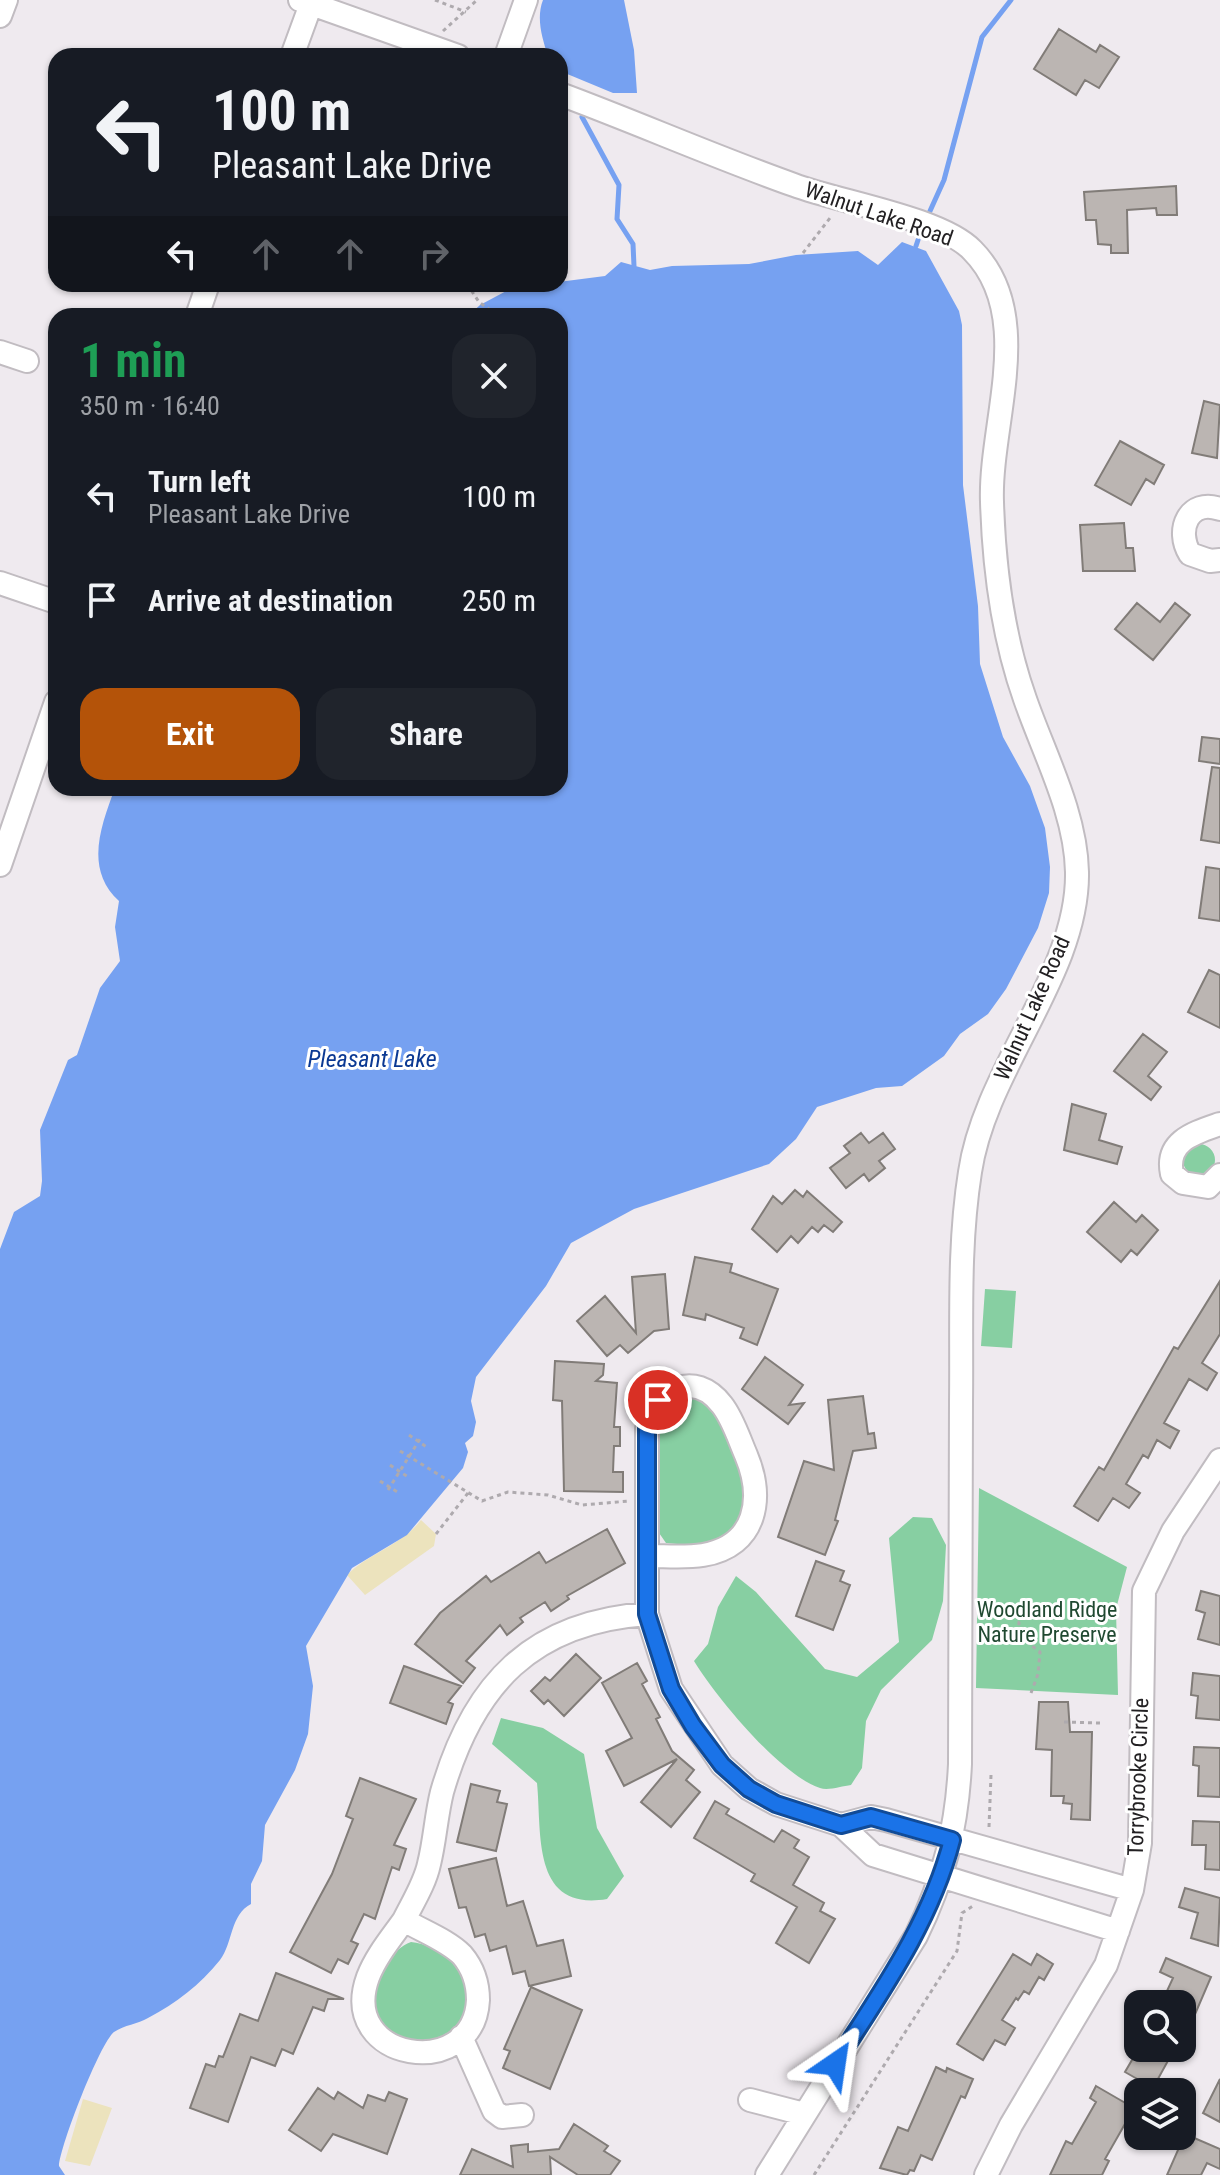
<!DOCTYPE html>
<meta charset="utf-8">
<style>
body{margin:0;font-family:"Roboto Condensed",sans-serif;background:#20242c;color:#f1f3f6;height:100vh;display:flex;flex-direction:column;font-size:30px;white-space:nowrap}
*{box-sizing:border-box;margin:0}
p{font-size:26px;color:#9ea1a6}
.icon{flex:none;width:44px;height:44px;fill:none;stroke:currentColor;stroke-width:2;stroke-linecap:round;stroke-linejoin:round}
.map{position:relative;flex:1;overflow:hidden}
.side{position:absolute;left:48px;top:308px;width:520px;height:488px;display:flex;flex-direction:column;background:#171b24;border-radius:24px;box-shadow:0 2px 6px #0004}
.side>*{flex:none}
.hud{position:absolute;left:48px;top:48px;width:520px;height:244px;border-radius:24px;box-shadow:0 2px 6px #0004;background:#171b24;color:#f1f3f6;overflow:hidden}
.controls{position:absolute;left:1124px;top:1990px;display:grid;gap:16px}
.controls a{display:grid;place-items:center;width:72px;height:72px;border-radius:16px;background:#171b24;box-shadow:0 2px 6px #0004;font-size:40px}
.pin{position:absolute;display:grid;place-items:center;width:68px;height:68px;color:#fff;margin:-34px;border:4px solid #fff;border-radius:50%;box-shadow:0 2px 8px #0007}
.me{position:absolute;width:88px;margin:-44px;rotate:32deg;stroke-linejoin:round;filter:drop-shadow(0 0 6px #0008)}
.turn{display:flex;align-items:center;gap:28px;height:168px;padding:0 32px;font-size:36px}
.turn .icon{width:104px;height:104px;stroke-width:2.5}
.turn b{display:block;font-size:56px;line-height:68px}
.lanes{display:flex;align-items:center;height:76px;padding:0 32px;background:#0003;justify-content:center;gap:40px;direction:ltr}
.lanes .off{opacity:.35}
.round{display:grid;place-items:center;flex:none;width:84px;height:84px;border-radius:24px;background:#20242c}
.summary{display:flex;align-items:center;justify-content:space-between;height:136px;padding:0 32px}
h1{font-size:48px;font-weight:700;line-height:60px;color:#1e9e55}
.primary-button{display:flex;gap:16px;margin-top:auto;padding:16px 32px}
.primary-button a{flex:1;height:92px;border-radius:24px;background:#b45309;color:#fff;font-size:32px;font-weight:700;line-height:92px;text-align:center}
.primary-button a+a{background:#20242c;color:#f1f3f6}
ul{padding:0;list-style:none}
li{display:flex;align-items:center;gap:24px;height:104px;padding:0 32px}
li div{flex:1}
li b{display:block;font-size:30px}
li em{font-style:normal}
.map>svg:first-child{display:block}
.green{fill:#87cfa2}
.sand{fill:#ece3bd}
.water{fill:#76a1f1}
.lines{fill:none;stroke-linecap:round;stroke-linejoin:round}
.stream{stroke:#76a1f1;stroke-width:5}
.building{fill:#bbb5b2;stroke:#817c78;stroke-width:2}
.minor-casing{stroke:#c1bcc1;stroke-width:26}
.path{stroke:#aeaaae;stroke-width:3;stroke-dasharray:4 4;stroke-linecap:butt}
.minor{stroke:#fff;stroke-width:22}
.route-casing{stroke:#114b97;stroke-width:20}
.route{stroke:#1a73e8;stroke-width:14}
.labels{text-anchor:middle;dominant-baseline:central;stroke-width:6;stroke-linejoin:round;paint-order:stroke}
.street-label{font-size:22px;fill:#232123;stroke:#fff}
.park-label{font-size:22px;fill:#204931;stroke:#fff}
.water-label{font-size:24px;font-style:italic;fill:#0b3993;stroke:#fff}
</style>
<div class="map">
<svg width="1220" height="2175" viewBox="0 0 1220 2175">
<rect width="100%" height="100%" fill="#efeaef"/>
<path class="green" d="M1183 1160a16 16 0 1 1 32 0a16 16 0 1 1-32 0Z
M985 1289 1016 1291 1012 1348 981 1346Z
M693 1397 721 1415 748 1484 742 1520 725 1537 699 1546 666 1543 657 1530 656 1432 668 1405Z
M979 1488 1127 1567 1116 1609 1118 1695 976 1688Z
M913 1517 932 1518 946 1545 943 1601 932 1640 881 1690 866 1721 862 1768 851 1785C842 1786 828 1791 820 1788 780 1775 716 1697 694 1661L708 1644 718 1607 736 1576 756 1592 825 1669 857 1677 899 1642 889 1538Z
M501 1718 543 1728 584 1754 597 1828 624 1876 607 1899C531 1912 542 1833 537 1783L492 1744Z
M411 1942C442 1945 480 1978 469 2012 467 2019 460 2027 456 2034L410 2046C401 2040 386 2032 380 2023 363 1998 385 1951 411 1942Z"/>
<path class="sand" d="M421 1520 436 1534 434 1546 365 1595 347 1575C369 1553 402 1545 421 1520Z
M83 2099 112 2108 90 2166 65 2161Z"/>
<path class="water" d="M543 0H624L634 50 637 93H613L560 71V56H548C542 38 536 18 543 0Z
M902 242 926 251 959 311 962 325 963 485 978 606 980 664 1003 737 1030 786 1045 828 1050 867 1049 893 1038 928 1006 989 988 1014 960 1034 944 1056 902 1086 876 1088 817 1107 796 1139 769 1164 634 1209 571 1243 546 1286 476 1377 471 1401 476 1422 473 1436 465 1443 468 1452 463 1468 407 1535 352 1568 306 1646 313 1686 308 1734 295 1770 265 1825 262 1861 251 1884V1904C230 1915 233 1943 220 1960 200 1985 176 2003 148 2018 138 2024 124 2025 114 2032 100 2043 60 2146 59 2166L65 2175H0V1249L14 1212 40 1196 42 1181 40 1130 68 1060 77 1055 100 988 120 961 115 927 119 901C84 869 101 826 115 788H560V316H468L480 305 512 288 605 276 621 262 650 270 672 266 749 264 796 255 858 251 878 265Z"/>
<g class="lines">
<path class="stream" d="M582 117 619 185 617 219 633 244 634 266
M930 211 944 180 982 37 1011 0
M916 246 918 240"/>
</g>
<path class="building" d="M1059 29 1096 52 1100 45 1119 57 1099 88 1085 80 1076 95 1034 69Z
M1176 186 1177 215H1157L1156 208 1127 210 1128 253H1111V245L1098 244 1096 220H1086L1084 192Z
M1204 401 1220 405 1217 458 1192 453Z
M1120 441 1164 465 1154 484 1146 479 1131 505 1095 485Z
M1124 523 1126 548H1133L1135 571H1083L1080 525Z
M1137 603 1160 622 1175 603 1190 615 1153 660 1115 629Z
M1202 737 1220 739V764L1199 761Z
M1212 767 1220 768V843L1201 840Z
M1206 867 1220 869V921L1199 918Z
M1209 970 1220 975V1028L1188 1012Z
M1143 1034 1167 1052 1148 1076 1161 1087 1151 1100 1114 1071Z
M1072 1104 1106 1114 1099 1140 1122 1147 1117 1164 1064 1150Z
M861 1133 869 1143 883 1133 895 1149 879 1161 885 1168 869 1181 864 1174 846 1188 830 1168 850 1153 844 1146Z
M795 1190 803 1197 807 1191 842 1222 833 1232 824 1225 818 1232 812 1227 798 1243 791 1236 777 1252 752 1229 773 1196 782 1204Z
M1114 1202 1136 1222 1142 1215 1158 1230 1137 1255 1131 1250 1121 1262 1087 1232Z
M695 1257 732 1264 730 1272 778 1289 757 1345 740 1338 744 1328 706 1314 705 1320 683 1315Z
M665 1274 669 1329 654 1331 628 1353 620 1345 607 1356 577 1321 605 1296 636 1333 632 1277Z
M1220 1281V1334L1202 1363 1217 1373 1207 1390 1189 1379 1164 1423 1179 1431 1170 1448 1157 1440 1148 1458 1143 1455 1126 1484 1140 1493 1129 1508 1113 1498 1098 1521 1074 1506 1099 1467 1104 1470 1174 1347 1178 1349Z
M765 1357 803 1385 789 1405 804 1403 788 1424 742 1389Z
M555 1361 604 1364 603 1375 596 1381 617 1383 614 1427H620V1446H614L613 1472H623V1492L564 1491 562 1401 553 1400Z
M863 1396 868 1434 874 1433 876 1448 853 1451 835 1520 838 1521 825 1555 778 1537 804 1461 834 1470 828 1400Z
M607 1529 625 1563 567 1596 569 1599 551 1611 545 1602 520 1618 523 1622 507 1635 500 1625 466 1661 475 1668 463 1683 415 1644 440 1613 486 1576 491 1582 539 1552 546 1563Z
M816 1561 844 1571 840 1581 850 1585 833 1630 796 1616Z
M1201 1591 1220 1596V1645L1198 1639 1205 1613 1196 1610Z
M576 1654 601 1678 564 1716 548 1700 544 1704 531 1691 545 1677 550 1681Z
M637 1663 647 1681 642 1684 660 1717 656 1719 672 1751 694 1770 686 1780 700 1792 671 1827 641 1802 677 1759 624 1786 606 1751 632 1738 602 1683Z
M404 1666 461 1686 448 1702 453 1704 446 1724 390 1703Z
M1193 1673 1220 1676V1720L1196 1718 1198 1696 1191 1695Z
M1039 1702H1068L1070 1732H1092L1090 1820 1071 1819 1072 1804 1063 1803 1064 1796H1051L1052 1750 1036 1749Z
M1194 1747 1220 1748V1797L1198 1796 1199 1766 1193 1765Z
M360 1778 416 1799 394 1845 406 1849 399 1870 392 1867 375 1919 364 1914 351 1941 358 1944 348 1964 338 1959 331 1973 290 1952 332 1874 353 1819 346 1816Z
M471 1784 500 1791 497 1802 507 1804 496 1851 457 1842Z
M715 1801 729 1809 726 1814 774 1842 782 1830 799 1840 794 1848 809 1857 793 1885 824 1903 820 1911 835 1919 809 1963 776 1943 797 1907 751 1881 755 1874 694 1838Z
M1193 1821 1220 1822V1870L1205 1869 1206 1845H1192Z
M496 1858 507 1906 523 1901 537 1946 563 1940 571 1976 529 1986 525 1971 513 1974 506 1946 490 1951 485 1934 475 1937 466 1907 459 1908 449 1869Z
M1185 1888 1220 1898 1218 1946 1191 1938 1198 1913 1179 1907Z
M1013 1954 1031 1965 1037 1954 1053 1964 1044 1980 1039 1977 1029 1994 1024 1991 1018 2000 1016 1998 1002 2020 1015 2028 1005 2045 995 2040 983 2060 957 2044Z
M1166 1958 1211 1977 1193 2019 1182 2014V2004H1161L1173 1978 1160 1972Z
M276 1973 344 1999H328L324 2011 313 2007 293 2054 282 2049 275 2066 251 2057 228 2122 190 2108 206 2064 215 2067 219 2056 223 2057 240 2014 258 2021Z
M531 1987 582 2010 550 2089 503 2068 510 2051 504 2049Z
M1139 2048H1175L1153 2088 1125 2072Z
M936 2067 946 2072 947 2068 973 2079 965 2098 961 2096 932 2160 921 2155 914 2171 910 2170 907 2175 880 2168 898 2127 908 2131Z
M1220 2079V2122L1203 2113Z
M1096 2086 1134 2108 1105 2159 1109 2161 1102 2175H1050L1066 2141 1072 2144 1096 2102 1090 2098Z
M318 2088 334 2099 338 2092 363 2108 368 2095 385 2101 389 2092 407 2099 387 2154 333 2134 321 2151 289 2130Z
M574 2124 608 2146 604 2151 620 2161 610 2175H578L550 2157 551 2175H460L472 2149 513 2167 511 2146 528 2144V2152L559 2149Z
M1185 2134 1220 2149V2169L1207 2163 1201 2175H1167Z"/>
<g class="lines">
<defs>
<path id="minor" d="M300 0 458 56
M0 16 6 0
M292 56 311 4
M506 56 526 0
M560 94C638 123 715 157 794 185 839 202 941 218 972 250 1037 315 989 423 992 502 994 568 1003 637 1025 699 1044 754 1076 813 1077 872 1079 973 985 1069 970 1172 958 1247 962 1326 961 1402 961 1523 960 1643 960 1764 957 1827 944 1879 916 1936L767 2175
M197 316 208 284
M0 352 27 361
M1220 509C1189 498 1175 530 1190 554L1210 561 1220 560
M0 583 56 602
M0 865 56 702
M1220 1124C1194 1133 1165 1141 1172 1174L1183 1183 1208 1187 1220 1175
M648 1556C666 1556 685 1558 703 1555 757 1546 764 1498 746 1455 739 1439 733 1419 722 1405 694 1369 656 1389 647 1429V1614L671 1689 722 1765 749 1789 776 1804 841 1825 873 1855 1118 1931
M841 1825 871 1817 886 1820 1132 1890
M404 1920C413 1902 425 1883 429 1864 435 1840 436 1816 442 1792 473 1684 532 1622 647 1614
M404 1920C422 1931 447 1940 462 1955 473 1968 478 1983 478 2000 474 2082 337 2062 368 1977 376 1956 392 1937 404 1920Z
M461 2037 494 2111 502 2117 522 2115
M750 2100 804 2114
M986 2175 1011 2125 1106 1965 1132 1890 1140 1843 1144 1591 1173 1531 1220 1460"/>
</defs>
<use href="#minor" class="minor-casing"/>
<path class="path" d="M435 0 466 12
M443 31 477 0
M803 253 830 218
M467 284 479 302 493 312
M409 1435 428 1448
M400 1451 482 1501 508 1492 548 1495 582 1505 629 1501
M390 1465 408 1477
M380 1481 399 1493
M388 1490 420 1439
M436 1534 468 1493
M1031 1693 1038 1674 1040 1652 1018 1635 1019 1622 1031 1604
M1064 1722 1100 1723
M989 1827 991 1775
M814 2175 957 1951 962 1913 973 1906"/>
<use href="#minor" class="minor"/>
</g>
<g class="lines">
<defs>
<path id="route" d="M658 1400 647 1429V1614L671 1689 693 1726 722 1765 749 1789 776 1804 841 1825 871 1817 952 1840C930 1924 881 1992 835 2064"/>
</defs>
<use href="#route" class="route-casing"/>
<use href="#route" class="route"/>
</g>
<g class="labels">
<g class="street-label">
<text transform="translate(879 214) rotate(19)">Walnut Lake Road</text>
<text transform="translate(1032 1008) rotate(-66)">Walnut Lake Road</text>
<text transform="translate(1138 1777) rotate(-88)">Torrybrooke Circle</text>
</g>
<g class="park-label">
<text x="1047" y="1609">Woodland Ridge<tspan x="1047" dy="25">Nature Preserve</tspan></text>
</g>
<g class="water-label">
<text x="372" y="1059">Pleasant Lake</text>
</g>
</g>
</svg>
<div class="controls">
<a><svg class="icon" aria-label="search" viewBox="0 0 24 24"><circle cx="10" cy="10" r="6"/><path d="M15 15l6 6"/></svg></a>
<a><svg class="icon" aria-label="layers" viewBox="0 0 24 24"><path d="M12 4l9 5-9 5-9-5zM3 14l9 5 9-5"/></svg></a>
</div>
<div class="pin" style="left:658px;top:1400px;background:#d93025"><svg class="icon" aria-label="arrive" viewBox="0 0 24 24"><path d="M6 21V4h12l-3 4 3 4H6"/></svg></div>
<svg class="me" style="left:835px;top:2064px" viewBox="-20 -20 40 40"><path d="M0-17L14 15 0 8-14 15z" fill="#1a73e8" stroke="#fff" stroke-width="4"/></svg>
<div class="hud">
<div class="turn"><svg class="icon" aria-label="left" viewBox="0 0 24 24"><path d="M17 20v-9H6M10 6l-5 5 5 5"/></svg><div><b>100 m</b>Pleasant Lake Drive</div></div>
<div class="lanes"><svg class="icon" aria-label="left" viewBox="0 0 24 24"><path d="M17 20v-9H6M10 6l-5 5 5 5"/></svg><svg class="icon off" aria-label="ahead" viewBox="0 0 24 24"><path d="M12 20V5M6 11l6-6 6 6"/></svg><svg class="icon off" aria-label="ahead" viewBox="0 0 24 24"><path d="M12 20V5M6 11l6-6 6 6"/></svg><svg class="icon off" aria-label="right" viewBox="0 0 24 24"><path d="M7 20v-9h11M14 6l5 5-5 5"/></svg></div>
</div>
<section class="side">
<div class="summary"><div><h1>1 min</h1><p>350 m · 16:40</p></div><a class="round"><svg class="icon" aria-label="close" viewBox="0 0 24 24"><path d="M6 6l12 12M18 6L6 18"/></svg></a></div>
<ul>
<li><svg class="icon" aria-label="left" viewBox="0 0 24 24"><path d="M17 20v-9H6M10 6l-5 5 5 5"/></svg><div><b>Turn left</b><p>Pleasant Lake Drive</p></div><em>100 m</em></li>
<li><svg class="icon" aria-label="arrive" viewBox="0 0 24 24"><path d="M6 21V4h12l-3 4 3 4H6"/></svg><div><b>Arrive at destination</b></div><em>250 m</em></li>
</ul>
<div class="primary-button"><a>Exit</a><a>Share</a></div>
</section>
</div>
